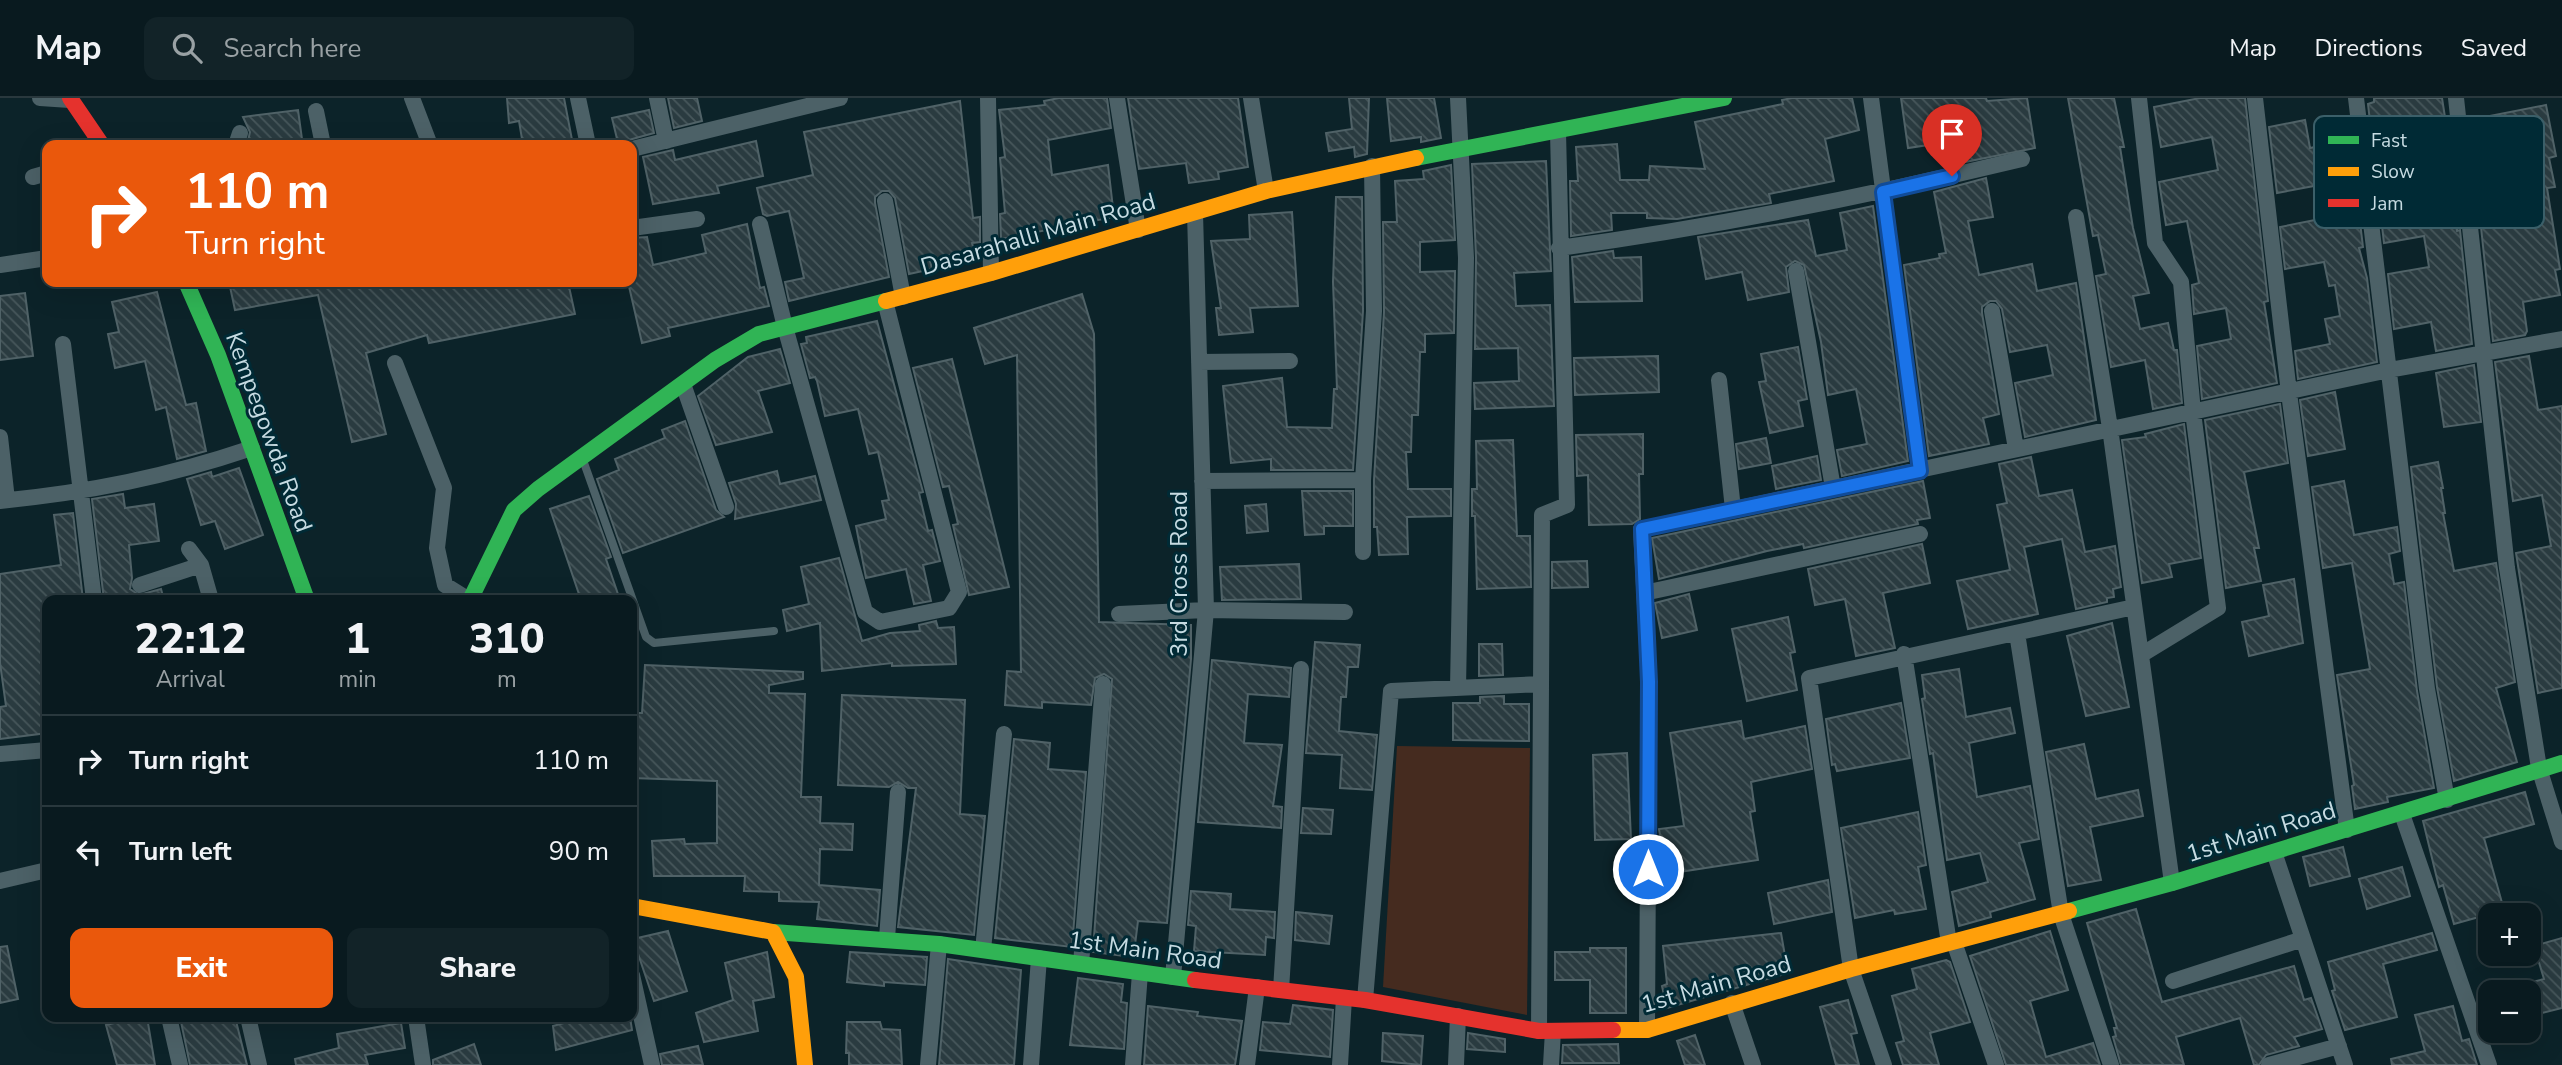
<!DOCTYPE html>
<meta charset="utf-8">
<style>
body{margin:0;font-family:"Nunito Sans",sans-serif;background:#122328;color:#f1f3f6;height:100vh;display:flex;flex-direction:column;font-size:26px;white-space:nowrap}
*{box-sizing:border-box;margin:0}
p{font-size:23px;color:#99a1a4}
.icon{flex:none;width:38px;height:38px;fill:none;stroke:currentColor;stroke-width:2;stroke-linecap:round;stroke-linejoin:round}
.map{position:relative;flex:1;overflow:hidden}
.panel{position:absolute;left:42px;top:497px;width:595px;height:427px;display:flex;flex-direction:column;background:#091a1f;border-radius:14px;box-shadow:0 7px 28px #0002,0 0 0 2px #29383d}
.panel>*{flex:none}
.guide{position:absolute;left:42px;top:42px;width:595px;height:147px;border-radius:14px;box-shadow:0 7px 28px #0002,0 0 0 2px #29383d;background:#ea580c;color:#fff;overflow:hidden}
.tools{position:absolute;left:2478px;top:805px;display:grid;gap:14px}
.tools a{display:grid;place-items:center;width:63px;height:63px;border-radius:14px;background:#091a1f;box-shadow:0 7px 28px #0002,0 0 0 2px #29383d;font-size:35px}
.pin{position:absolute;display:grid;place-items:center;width:60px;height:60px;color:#fff;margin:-72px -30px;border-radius:50% 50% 50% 0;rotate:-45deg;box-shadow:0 0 7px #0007}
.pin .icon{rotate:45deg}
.me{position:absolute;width:77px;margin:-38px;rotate:0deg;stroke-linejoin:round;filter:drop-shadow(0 0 5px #0008)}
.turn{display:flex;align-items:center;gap:24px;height:147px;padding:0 28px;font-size:32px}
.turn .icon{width:91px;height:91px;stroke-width:2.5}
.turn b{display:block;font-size:49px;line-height:60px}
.eta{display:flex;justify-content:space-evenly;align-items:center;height:119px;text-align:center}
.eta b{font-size:42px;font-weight:800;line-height:49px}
.button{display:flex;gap:14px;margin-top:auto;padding:14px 28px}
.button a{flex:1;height:80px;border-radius:14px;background:#ea580c;color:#fff;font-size:28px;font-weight:800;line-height:80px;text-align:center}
.button a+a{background:#122328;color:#f1f3f6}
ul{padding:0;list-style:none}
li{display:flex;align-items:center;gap:21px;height:91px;padding:0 28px;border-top:2px solid #29383d}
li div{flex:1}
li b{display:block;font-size:26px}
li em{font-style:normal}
header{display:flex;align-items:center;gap:42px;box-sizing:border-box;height:98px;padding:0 35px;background:#091a1f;border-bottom:2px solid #29383d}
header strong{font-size:33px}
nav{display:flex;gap:38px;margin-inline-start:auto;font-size:24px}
.search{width:490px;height:63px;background:#122328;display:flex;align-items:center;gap:18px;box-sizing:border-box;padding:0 24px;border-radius:14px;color:#99a1a4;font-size:26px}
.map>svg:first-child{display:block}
.grass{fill:#452b1f}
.building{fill:url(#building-back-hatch);stroke:#506267;stroke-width:2}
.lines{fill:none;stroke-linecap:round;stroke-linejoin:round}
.lane{stroke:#4c6167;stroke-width:8}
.street{stroke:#4c6167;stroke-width:16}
.fast{stroke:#30b455;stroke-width:16}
.slow{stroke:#ff9f0a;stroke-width:16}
.jam{stroke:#e5322d;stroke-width:16}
.route-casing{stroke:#114b97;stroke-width:18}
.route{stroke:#1a73e8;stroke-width:12}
.labels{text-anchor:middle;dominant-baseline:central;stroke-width:6;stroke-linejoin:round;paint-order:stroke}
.street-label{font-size:24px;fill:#c6dbe2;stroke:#002a35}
.key{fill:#002a35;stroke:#3b5f69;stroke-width:2}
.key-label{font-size:19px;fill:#c6dbe2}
</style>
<header>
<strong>Map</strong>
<div class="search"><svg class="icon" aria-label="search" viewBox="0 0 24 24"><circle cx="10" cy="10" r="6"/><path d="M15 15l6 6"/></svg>Search here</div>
<nav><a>Map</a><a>Directions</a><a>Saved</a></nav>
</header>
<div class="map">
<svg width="2562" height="967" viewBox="0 0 2562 967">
<defs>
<pattern id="building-back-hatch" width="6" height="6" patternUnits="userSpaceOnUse" patternTransform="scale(1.75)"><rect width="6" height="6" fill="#2a3b40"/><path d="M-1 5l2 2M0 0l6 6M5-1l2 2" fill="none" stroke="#47575b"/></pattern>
</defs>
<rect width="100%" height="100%" fill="#0c2329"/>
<path class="grass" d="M1397 648 1530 650 1527 917 1383 889Z"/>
<path class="building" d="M507 0H564L573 47H523L519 23 509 25Z
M668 0H697L702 23 674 30Z
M1059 0H1107L1111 30 1048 42 1052 77 1108 67 1114 119 1001 141 1000 116 1005 115 1000 60 1005 59 999 12 1045 7 1044 3Z
M1128 0H1238L1248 69 1218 74 1219 81 1189 85 1186 65 1139 71Z
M1349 0H1369L1367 56 1355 59 1354 49 1329 53 1326 35 1352 31Z
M1387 0H1434L1441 40 1421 44V39L1391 43Z
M1792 0H1852L1859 32 1825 41 1834 83 1769 96 1771 105 1677 121 1647 120V115H1611L1612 132 1571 138 1570 83H1578L1576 49 1617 46 1620 82H1649L1650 68 1705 71 1695 24 1783 6 1782 2Z
M1901 0H1986L1987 3 2027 0 2035 50 1965 64 1962 42 1908 50Z
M2068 0H2114L2124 49H2120L2133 130 2149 195 2133 198 2140 231 2168 225 2174 252H2177L2182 305 2153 311 2145 262 2111 269 2096 178 2106 176 2098 137 2093 138Z
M2200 0H2245L2268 203 2264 204 2277 285 2202 301 2197 248 2231 241 2226 210 2194 216 2192 187 2199 185 2187 123 2166 127 2159 84 2218 72 2212 39 2161 49 2154 9Z
M2374 0H2442L2454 77 2447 81 2457 133 2460 132 2472 246 2436 253 2431 224 2394 231 2388 176 2429 169 2424 138 2384 145 2368 6 2374 4Z
M960 3 973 120 980 119V144L972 145 974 152 944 158 930 163 932 171 909 176 895 100 889 93H882L875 99V105L889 179 789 203 785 184 804 180 789 113 767 118 763 116 757 90 813 77 804 34Z
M2546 7 2556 58 2549 60 2555 89 2547 90 2560 171 2555 172 2560 197 2523 204 2527 233 2525 237 2493 243 2481 129 2524 120 2513 66 2475 73 2469 22Z
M298 12 302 41 291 42 292 47H247L250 34 243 19Z
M649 12 654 35 618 45 612 20Z
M2305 22 2310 50 2350 42 2363 149 2359 150 2367 180 2377 264 2298 281 2295 253 2330 246 2325 221 2340 218 2335 187 2329 188 2324 164 2285 171 2280 129 2320 121 2314 88 2277 95 2269 29Z
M756 43 763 78 717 88 719 95 653 106 643 59 673 52 675 62Z
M1546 63 1551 173 1514 175 1516 208 1550 207 1554 308 1475 311 1474 285 1519 283 1518 250 1475 251 1476 159 1472 66Z
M1451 67 1455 142 1420 144V174L1455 173 1454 235 1425 236V254H1420L1418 317H1412L1411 354H1406L1408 391H1451V418L1407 419 1408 456 1379 457 1377 429H1374V382L1384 214 1383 124H1397L1395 83 1424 81 1423 73Z
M1986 80 1993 119 1968 123 1979 177 2032 166 2037 193 2076 185 2096 322 2025 339 2015 285 2053 277 2047 247 2010 254 2002 211 1996 203H1990L1982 209V215L1999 316 1983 320 1989 346 1929 358 1904 167 1940 160 1939 156 1946 155 1934 94Z
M1336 99H1362L1363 213 1353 372H1271V361L1231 365 1223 288 1282 280 1287 329 1332 330 1334 291H1337L1333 184Z
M1873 108 1908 363 1842 378 1837 352 1867 346 1856 291 1828 297 1821 244 1804 167 1795 163 1786 169 1789 194 1748 202 1742 174 1706 181 1698 139 1808 122 1816 158 1847 152 1840 115Z
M1292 114 1298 208 1250 210 1253 234 1219 237 1216 210H1221L1211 143 1250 141 1249 117Z
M747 126 760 190 764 189 769 208 668 230 670 238 642 245 628 184H632V140L647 139 653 167 706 155 702 137Z
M1613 153 1614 160 1641 159 1642 203 1575 204 1572 159Z
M229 184H568L575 216 429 245 427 237 366 255 386 336 352 344 318 197 235 212Z
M157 194 186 307 196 305 206 353 177 361 166 309 156 312 145 263 115 270 108 236 119 234 112 204Z
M25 195 33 258 0 262V198Z
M1082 196 1094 236 1099 524 1191 527V561L1167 825 1138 823 1134 855 1125 854V858L1093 854 1112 581 1104 576 1095 580 1091 607 1042 604V610L1005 607 1007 573 1021 574 1017 257 985 266 974 230Z
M877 223 923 394 919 395 928 433 932 432 940 463 923 467 931 503 914 506 906 471 866 480 856 428 886 421 882 403 889 402 878 354 869 356 858 311 825 318 817 283 815 279 810 280 801 246 807 245 806 239Z
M1798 249 1807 301 1798 303 1803 328 1770 335 1759 284 1766 283 1761 256Z
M780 251 790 285 758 293 772 334 716 347 698 298 748 259Z
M1658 258 1659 294 1575 297 1574 260Z
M2529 258 2538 312 2562 308V590L2538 595 2516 455 2551 448 2542 397 2513 403 2495 264Z
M952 261 1009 489 969 497 953 427 958 426 949 388 943 389 913 270Z
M2474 267 2481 324 2444 329 2436 275Z
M2335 294 2345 351 2308 358 2300 302Z
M2280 306 2288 365 2244 374 2259 450H2254L2261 483 2226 490 2205 322Z
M685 323 716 412 724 419 623 455 597 381 619 372 615 361 665 340 662 332Z
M2184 326 2201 460 2169 466 2172 479 2142 485 2122 342 2146 339 2145 336Z
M1643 336V376H1639L1640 421 1632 426 1589 427 1588 377 1577 378 1576 337Z
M1766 340 1771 365 1739 371 1736 346Z
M1513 342 1517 438H1530L1531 489 1477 491 1475 418H1472V391H1477L1476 343Z
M1817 358 1821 382 1776 391 1772 368Z
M2031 359 2039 398 2072 392 2085 454 2115 448 2121 489 2113 491 2114 499 2107 500V504L2076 511 2062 441 2024 449 2038 516 1968 531 1957 483 2010 472 1997 407 2007 405 1999 366Z
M2438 364 2443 390H2441L2445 415H2443L2454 473 2496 465 2515 584 2496 590 2517 664 2454 683 2437 589 2411 369Z
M239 370 263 437 225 451 215 423 201 427 187 381 211 374 212 379Z
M777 373 780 386 815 378 821 402 735 421 736 406 729 385Z
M1923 383 1930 420 1917 422 1918 426 1804 450 1803 446 1767 453 1659 481 1652 440Z
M2344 383 2354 437 2397 429 2400 453 2389 456 2394 486 2404 484 2417 593 2434 690 2387 699 2388 704 2355 711 2352 688 2354 687 2337 577 2370 571 2352 465 2323 470 2312 389Z
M1302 393H1353V428H1324V436L1305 437Z
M123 396 125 410 154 406 159 443 129 447 132 480 130 491 139 497 161 491 164 502H104L92 401Z
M589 398 611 459 606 461 620 502H581L550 411Z
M1266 406 1268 433 1247 435 1245 408Z
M73 415 83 502H47V635L0 641V609L6 608 0 565V476L61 467 54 417Z
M1922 446 1930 485 1883 495 1895 550 1856 558 1845 501 1815 507 1808 471Z
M839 460 862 543 890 535 920 533 919 527 936 523 938 530 954 529 956 566 892 568V565L822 573 820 525 787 533 783 512 809 506 801 469Z
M1587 463 1588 489 1552 490V464Z
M1299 466 1301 501 1222 502 1220 469Z
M2294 481 2303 545 2249 558 2242 524 2269 518 2263 487Z
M1689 496 1697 532 1662 540 1655 505Z
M1788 519 1795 554 1790 555 1797 592 1747 603 1732 531Z
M2112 525 2129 609 2086 618 2067 538Z
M1315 544 1360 547 1358 569H1348L1346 599H1341L1339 633 1377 637 1372 692 1340 690 1342 657 1306 655Z
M1479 546H1502L1503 577 1479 578Z
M1212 562 1291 570 1289 599 1248 596 1244 645 1282 647 1273 708 1282 709 1281 730 1198 724Z
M645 567 803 574V581L769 587V595L805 596 801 699H821L820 725 853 726 852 752 820 751 819 787 880 792 877 828 817 821 819 804 779 803V794L744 793 745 778H654L652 743 684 741 685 746 717 745V683L632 680V615H642Z
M1959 571 1966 619 2010 610 2015 635 1969 645 1977 699 2030 688 2039 741 2019 745 2035 801 1990 814 1991 819 1959 828 1952 794 1988 784 1980 755 1947 762 1933 655 1930 656 1922 601 1925 600 1922 577Z
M842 597 965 602 960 716 985 718 974 837 898 829 916 690H908L898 684 889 689 838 687Z
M1504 598V606H1529V643L1453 642V605H1480V599Z
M1901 605 1910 660 1837 673 1835 666 1832 667 1826 621Z
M1741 623 1744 641 1805 628 1812 671 1751 684 1755 713 1750 714 1758 762 1666 776 1659 731 1684 728 1670 635Z
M1014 641 1050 645 1048 671 1086 674 1072 849 995 840Z
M2084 646 2096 701 2138 692 2143 718 2090 729 2101 782 2068 788 2046 654Z
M1627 655 1631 741 1595 742 1593 657Z
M2525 694 2534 726 2484 740 2504 812 2454 826 2443 787 2439 789 2423 723Z
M1303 710 1333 712 1331 736 1301 735Z
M1918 714 1926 767 1918 769 1926 811 1895 816 1894 812 1855 820 1841 730Z
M2343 749 2350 778 2310 788 2303 759Z
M2402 769 2410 798 2367 811 2359 781Z
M1828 782 1832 814 1774 826 1768 795Z
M1191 793 1231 796 1230 811 1275 814 1274 840 1266 839 1265 857 1194 853 1196 828 1188 827Z
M2136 811 2162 904 2294 868 2304 902 2311 900 2322 931 2294 939 2299 948 2266 957 2259 967H2254L2240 920 2176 939 2184 967H2121L2113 939 2116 938 2114 930H2117L2087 825Z
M1296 814 1332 818 1329 846 1295 842Z
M668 833 687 893 654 903 633 841Z
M2050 833 2068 892 2030 903 2046 959 2093 945 2100 967H2006L1970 858Z
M1781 835 1788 875 1667 910 1662 888 1667 886 1663 848Z
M2432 835 2437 852 2383 866 2397 919 2345 932 2332 893 2335 892 2328 864Z
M2562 840V910L2538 916 2529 885 2544 881 2534 848Z
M7 848 18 901 0 905V849Z
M1590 850H1626V915H1590V882H1555V854H1590Z
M767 854 774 899 753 903 758 933 704 944 696 915 733 902 725 865Z
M850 854 927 859 925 887 884 884V888L847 884Z
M948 861 1021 872 1014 967H939Z
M1946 862 1950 864 1970 924 1930 935 1939 967H1903L1896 945 1904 943 1892 898 1917 891 1912 871Z
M1078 880 1123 886 1121 904 1127 905 1124 951 1070 947Z
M1848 902 1857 935 1851 936 1859 967H1836L1820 909Z
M1293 907 1333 912 1330 959 1260 952 1263 924 1290 926Z
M1148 908 1198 914 1197 918 1242 923 1235 967H1144Z
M2453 908 2462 943 2469 941 2477 967H2392L2391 961 2425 953 2415 917Z
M140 919H147L155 967H117L106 927Z
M180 919H235L247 967H190Z
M586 919H630L632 932 556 952 553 928Z
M847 924H880L882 931 900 932 902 967H849V955H846Z
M401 925 405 950 365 957 368 967H296L295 961 339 950 337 936Z
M1383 935 1423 938 1421 967 1382 963Z
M1468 935 1505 941V954L1467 951Z
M1695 937 1705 967H1685L1677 943Z
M474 946 481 967H433V962Z
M1618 946 1619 965H1562L1563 947Z
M698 948 703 967H662L660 956Z"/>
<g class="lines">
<path class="lane" d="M583 362 646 539 654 545 774 533"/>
<path class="street" d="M40 0 70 2
M412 0 430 47
M578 0 588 47
M657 0 666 43
M988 0 991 175
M1117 0 1138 132
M1251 0 1266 93
M1458 0 1466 160 1458 590
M1871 0 1920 373
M2139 0 2155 145 2181 184 2193 314 2218 510 2141 557
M2255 0 2289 295 2347 732
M2356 0 2427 591 2447 702
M2456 0 2507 470 2539 670 2562 744
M316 13 323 47
M236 47 240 35
M632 51 840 0
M33 79 47 75
M885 103 903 199
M2076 119 2110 330 2172 785
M760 126 785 229 865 514 880 524 949 510 959 494 885 203
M632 130 697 121
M1559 150C1715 129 1868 98 2022 61
M0 167 47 160
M1796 173 1833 390
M1992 213 2016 351
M63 246 94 502
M1199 264 1290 263
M395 265 444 390 437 450 445 487 469 502
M1719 282 1733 411
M683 286 726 409
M0 339 7 402
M1202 383 1363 382
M0 403C90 394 166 379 252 350
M189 451 201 467 211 502
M1363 454V382L1374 213 1372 68
M140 487 201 467
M1644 495 1920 436
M1119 516 1206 512 1345 514
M2017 535 2061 816 2111 967
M1904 556 1949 845
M0 656 47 652
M2402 716 2489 967
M2274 754 2345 967
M0 783 47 772
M887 840 898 694
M1954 844 1996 967
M983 852 1004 636
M1081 866 1103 586
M632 877 652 967
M1173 879 1206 512 1195 115
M2173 883 2303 841
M1281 892 1301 571
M1365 902 1391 593 1541 586
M1732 905 1753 967
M169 919 180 967
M248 919 259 967
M416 919 423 967
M1647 932 1649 584 1641 431 2389 272 2562 241
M1539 933 1542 417 1567 407 1558 34
M928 967 939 846
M1031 967 1039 860
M1133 967 1140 875
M1247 967 1257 889
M1340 967 1344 900
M1456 967 1458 918
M1551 967 1553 933
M1884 967 1851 871 1809 580 2134 509
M2269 967 2339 948"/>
<path class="fast" d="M1416 60 1724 0
M186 184 218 257 307 502
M470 502 514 412 538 391 715 262 759 236 886 203
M2069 813 2172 785 2562 665
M773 834 939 846 1195 882"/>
<path class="slow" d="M886 203 991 175 1266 93 1416 60
M632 808 773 834 796 879 805 967
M1613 932H1647L1851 871 2069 813"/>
<path class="jam" d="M70 0 102 47
M1195 882 1365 902 1539 933 1613 932"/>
</g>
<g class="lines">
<defs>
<path id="route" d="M1648 771 1649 584 1642 431 1920 373 1883 94 1952 78"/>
</defs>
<use href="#route" class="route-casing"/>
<use href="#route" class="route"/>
</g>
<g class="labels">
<g class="street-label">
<text transform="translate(1038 136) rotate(-16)">Dasarahalli Main Road</text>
<text transform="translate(269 334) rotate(70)">Kempegowda Road</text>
<text transform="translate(1179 476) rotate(-90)">3rd Cross Road</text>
<text transform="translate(2261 734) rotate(-17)">1st Main Road</text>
<text transform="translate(1145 852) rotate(8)">1st Main Road</text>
<text transform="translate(1716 886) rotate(-16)">1st Main Road</text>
</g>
</g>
<rect x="2314" y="18" width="230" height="112" rx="10" class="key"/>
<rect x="2328" y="38" width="31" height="8" fill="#30b455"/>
<rect x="2328" y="69" width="31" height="9" fill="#ff9f0a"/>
<rect x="2328" y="101" width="31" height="8" fill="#e5322d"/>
<g class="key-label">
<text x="2371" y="49">Fast</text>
<text x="2371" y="80">Slow</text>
<text x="2371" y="112">Jam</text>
</g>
</svg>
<div class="tools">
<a>+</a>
<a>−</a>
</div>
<div class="pin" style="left:1952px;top:78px;background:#d93025"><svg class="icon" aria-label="arrive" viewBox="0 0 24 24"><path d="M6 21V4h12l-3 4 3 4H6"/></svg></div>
<svg class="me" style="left:1648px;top:771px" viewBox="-20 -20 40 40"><circle r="17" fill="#1a73e8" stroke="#fff" stroke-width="3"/><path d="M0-11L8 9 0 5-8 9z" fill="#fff"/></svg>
<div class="guide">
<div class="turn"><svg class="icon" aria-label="right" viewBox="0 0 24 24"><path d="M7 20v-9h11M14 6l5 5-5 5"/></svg><div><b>110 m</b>Turn right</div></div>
</div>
<section class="panel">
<div class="eta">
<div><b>22:12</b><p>Arrival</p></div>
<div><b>1</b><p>min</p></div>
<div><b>310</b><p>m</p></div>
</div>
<ul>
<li><svg class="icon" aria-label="right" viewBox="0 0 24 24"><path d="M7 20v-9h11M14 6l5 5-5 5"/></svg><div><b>Turn right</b></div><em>110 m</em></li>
<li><svg class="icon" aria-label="left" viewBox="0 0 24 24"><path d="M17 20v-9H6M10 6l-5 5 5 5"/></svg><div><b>Turn left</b></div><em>90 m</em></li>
</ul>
<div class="button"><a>Exit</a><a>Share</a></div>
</section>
</div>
